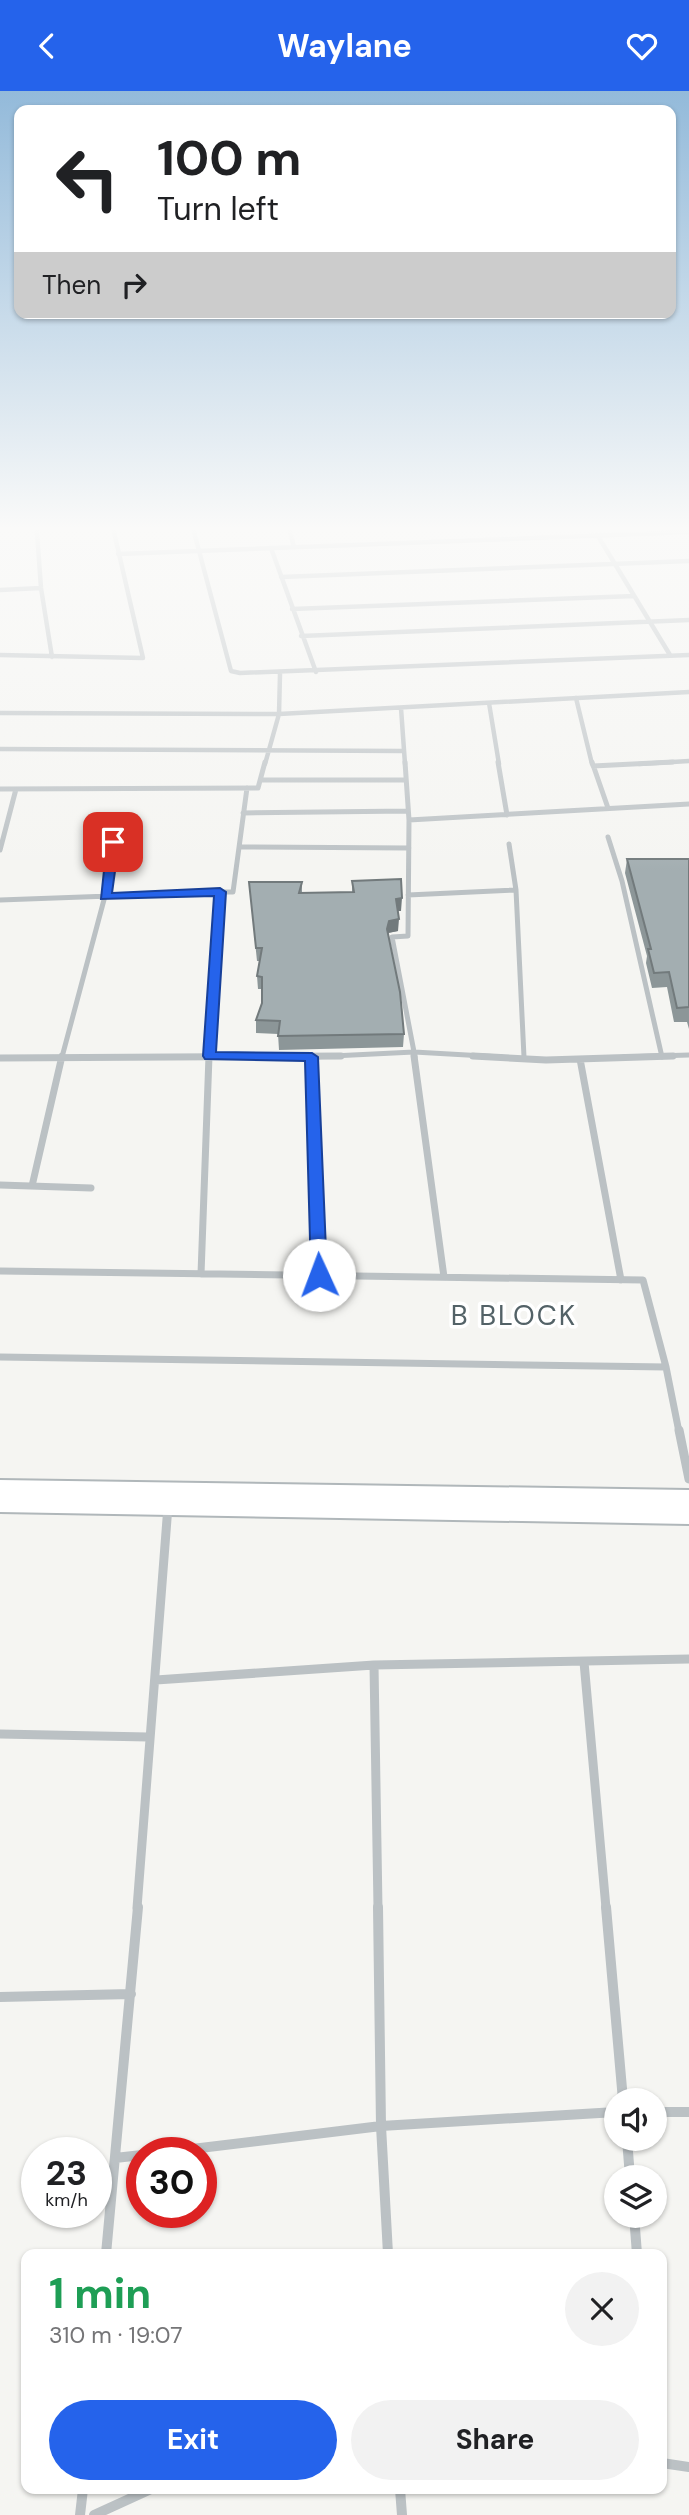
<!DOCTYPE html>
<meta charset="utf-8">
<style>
body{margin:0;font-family:"DM Sans",sans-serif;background:#f2f2f2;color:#202124;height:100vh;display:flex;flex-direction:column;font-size:26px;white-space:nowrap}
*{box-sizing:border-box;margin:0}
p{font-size:23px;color:#757577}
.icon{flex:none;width:38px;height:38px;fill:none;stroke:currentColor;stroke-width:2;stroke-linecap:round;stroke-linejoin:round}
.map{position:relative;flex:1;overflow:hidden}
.panel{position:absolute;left:21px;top:2158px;width:646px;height:245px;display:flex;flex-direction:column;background:#fff;border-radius:14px;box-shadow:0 2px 5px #0004}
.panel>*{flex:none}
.banner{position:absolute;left:14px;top:14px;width:662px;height:214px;border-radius:14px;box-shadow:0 2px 5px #0004;background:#fff;color:#202124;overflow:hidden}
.buttons{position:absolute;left:604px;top:1997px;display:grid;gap:14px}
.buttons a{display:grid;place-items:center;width:63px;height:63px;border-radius:50%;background:#fff;box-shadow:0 2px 5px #0004;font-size:35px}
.speed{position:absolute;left:21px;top:2046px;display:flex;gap:14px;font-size:35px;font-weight:700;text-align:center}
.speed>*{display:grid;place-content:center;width:91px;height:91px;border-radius:50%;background:#fff;box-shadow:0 2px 5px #0004;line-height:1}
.speed small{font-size:18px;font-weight:400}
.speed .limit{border:10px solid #d22;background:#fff;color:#111}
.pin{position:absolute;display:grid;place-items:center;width:60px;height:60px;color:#fff;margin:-30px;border-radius:14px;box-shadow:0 4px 10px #0006}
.me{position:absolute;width:77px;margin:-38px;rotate:358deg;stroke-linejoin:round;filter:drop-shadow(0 0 5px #0008)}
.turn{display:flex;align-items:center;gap:24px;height:147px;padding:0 28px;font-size:32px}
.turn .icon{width:91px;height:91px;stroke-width:2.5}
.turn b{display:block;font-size:49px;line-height:60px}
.then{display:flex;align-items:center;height:66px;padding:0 28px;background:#0003;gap:14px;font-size:26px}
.round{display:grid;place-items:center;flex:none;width:74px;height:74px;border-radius:37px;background:#f2f2f2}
.headline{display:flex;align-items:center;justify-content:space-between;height:119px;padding:0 28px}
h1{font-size:42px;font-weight:700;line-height:52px;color:#1e9e55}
.cta{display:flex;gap:14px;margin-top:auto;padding:14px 28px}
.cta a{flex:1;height:80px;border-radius:42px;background:#2563eb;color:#fff;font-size:28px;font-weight:700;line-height:80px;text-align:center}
.cta a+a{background:#f2f2f2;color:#202124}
header{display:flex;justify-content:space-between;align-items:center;height:91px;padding:0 28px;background:#2563eb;color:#fff;font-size:32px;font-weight:700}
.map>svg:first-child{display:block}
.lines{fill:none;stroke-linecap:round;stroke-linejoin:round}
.secondary-casing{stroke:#b0b7ba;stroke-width:4}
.street-far4{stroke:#bbc1c4;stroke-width:4.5}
.street-far3{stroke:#bbc1c4;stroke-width:5}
.street-far2{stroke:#bbc1c4;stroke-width:7}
.street-far1{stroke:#bbc1c4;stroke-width:9}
.street{stroke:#bbc1c4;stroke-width:10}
.secondary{fill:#fff;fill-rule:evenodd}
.wall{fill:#8c9698}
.shaded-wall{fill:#727a7c}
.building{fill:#a3aeb1;stroke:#727a7c;stroke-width:2}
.route{fill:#2563eb;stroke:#184099;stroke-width:2}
.labels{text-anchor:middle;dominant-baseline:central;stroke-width:7;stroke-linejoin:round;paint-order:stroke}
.quarter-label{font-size:28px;letter-spacing:2px;fill:#536267;stroke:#fff}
</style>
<header><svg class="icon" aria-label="back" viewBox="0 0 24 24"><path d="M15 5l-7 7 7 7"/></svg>Waylane<svg class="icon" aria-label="heart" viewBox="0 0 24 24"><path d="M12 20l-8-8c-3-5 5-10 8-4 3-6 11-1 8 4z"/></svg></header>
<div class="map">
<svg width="689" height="2424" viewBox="0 0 689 2424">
<rect width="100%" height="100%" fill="#f5f5f2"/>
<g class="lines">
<defs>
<path id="secondary" d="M0 1389 689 1399V1433L0 1421Z"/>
</defs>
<use href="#secondary" class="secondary-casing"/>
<path class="street-far4" d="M37 441 41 497 52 566
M194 441 231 580 240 582 689 564
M290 441 294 456
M598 445 670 564
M271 457 316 581
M118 463 689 441
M281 486 689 470
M0 499 41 497
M292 518 634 505
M301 545 689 529
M0 564 143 567 114 441
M576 607 592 673
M489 612 499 673
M401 617 405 673
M0 622 279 623 689 601
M0 658 404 660
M265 673 279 623 280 583
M639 673 689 670"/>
<path class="street-far3" d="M405 671 409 729 408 845 392 846 415 966
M498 671 507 724
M592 671 608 717
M593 675 673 671
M261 689H406
M0 698 258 697 265 671
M243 722 408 720
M409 729 689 713
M608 746 622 790 662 966
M509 753 516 799
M239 756 409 757
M0 759 16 698
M408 804 516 799 524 966
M0 809 220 801
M62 966 105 805 113 751
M209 966 220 801H233L247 697
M213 966H312L414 961 502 966
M623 966 689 964"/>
<path class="street-far2" d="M414 965 444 1186
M473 965 546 969 673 965
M312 966 319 1184
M0 967 341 965
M580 968 621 1189
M0 1094 91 1097
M32 1095 62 965
M0 1180 643 1189 666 1276 679 1341
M201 1183 209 965
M0 1266 666 1276"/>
<path class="street-far1" d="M679 1339 689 1388
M584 1571 606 1817
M374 1574 378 1817
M156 1589 374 1574 689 1568
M0 1643 148 1646
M137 1817 168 1415"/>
<path class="street" d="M378 1816 381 2035 388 2163
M606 1816 623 2009
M0 1906 131 1903
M654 2021H689
M627 2048 630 2086
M159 2062 381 2035 616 2021
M115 2067 142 2064
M634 2124 637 2163
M106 2163 138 1816
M662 2372 689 2376
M400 2398 402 2424
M80 2424 83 2398
M94 2424 151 2398"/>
<use href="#secondary" class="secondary"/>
</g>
<path class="wall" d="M627 768H689V938L687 931H674L667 896 652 897 646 872 647 865 625 782Z
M352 790 401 820H397L398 840 388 842V844L404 943 403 956 279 959 278 943 256 942V929L262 912V898H258L257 885 260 870H257L249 791H302V802L352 801Z"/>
<path class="shaded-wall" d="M402 807 401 820H395L396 808Z
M399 828 398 840 388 842 387 851V838L389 830Z"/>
<path class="building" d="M627 768H689V916L677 917 669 881 654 882 648 858H651Z
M401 788 402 807 396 808 399 828 389 830 387 838 400 901 404 943 278 945 280 930 256 929 262 912V886L257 885 262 857H256L249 791H302L299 802 354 801 352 790Z"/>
<linearGradient id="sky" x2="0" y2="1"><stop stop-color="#93bada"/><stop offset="0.56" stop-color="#fafaf9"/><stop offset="1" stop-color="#fafaf9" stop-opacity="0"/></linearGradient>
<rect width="689" height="781" fill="url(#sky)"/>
<path class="route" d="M113 748 119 751 112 802 220 797 226 801 216 961 312 962 318 966 327 1184 324 1188 319 1190 311 1184 305 970 205 968 203 965 214 805 101 808 107 751Z"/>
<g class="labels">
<g class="quarter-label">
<text x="514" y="1224">B BLOCK</text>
</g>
</g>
</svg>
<div class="buttons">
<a><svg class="icon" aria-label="sound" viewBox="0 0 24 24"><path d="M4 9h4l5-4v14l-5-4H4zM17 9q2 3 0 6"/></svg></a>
<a><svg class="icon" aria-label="layers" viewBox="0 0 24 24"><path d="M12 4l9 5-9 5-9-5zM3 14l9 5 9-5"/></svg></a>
</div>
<div class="speed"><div>23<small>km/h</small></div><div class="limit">30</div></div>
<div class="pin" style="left:113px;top:751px;background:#d93025"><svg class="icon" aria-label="arrive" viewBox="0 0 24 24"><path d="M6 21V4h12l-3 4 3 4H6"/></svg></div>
<svg class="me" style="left:319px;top:1184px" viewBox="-20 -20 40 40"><circle r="19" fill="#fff"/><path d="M0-13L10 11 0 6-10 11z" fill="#2563eb"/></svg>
<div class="banner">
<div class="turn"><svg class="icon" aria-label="left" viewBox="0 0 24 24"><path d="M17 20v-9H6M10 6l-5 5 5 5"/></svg><div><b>100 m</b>Turn left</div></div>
<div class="then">Then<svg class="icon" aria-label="right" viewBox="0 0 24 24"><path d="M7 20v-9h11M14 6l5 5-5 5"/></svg></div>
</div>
<section class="panel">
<div class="headline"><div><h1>1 min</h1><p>310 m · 19:07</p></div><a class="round"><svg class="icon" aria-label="close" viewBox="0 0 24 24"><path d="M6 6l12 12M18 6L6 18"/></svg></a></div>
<div class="cta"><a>Exit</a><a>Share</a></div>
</section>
</div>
